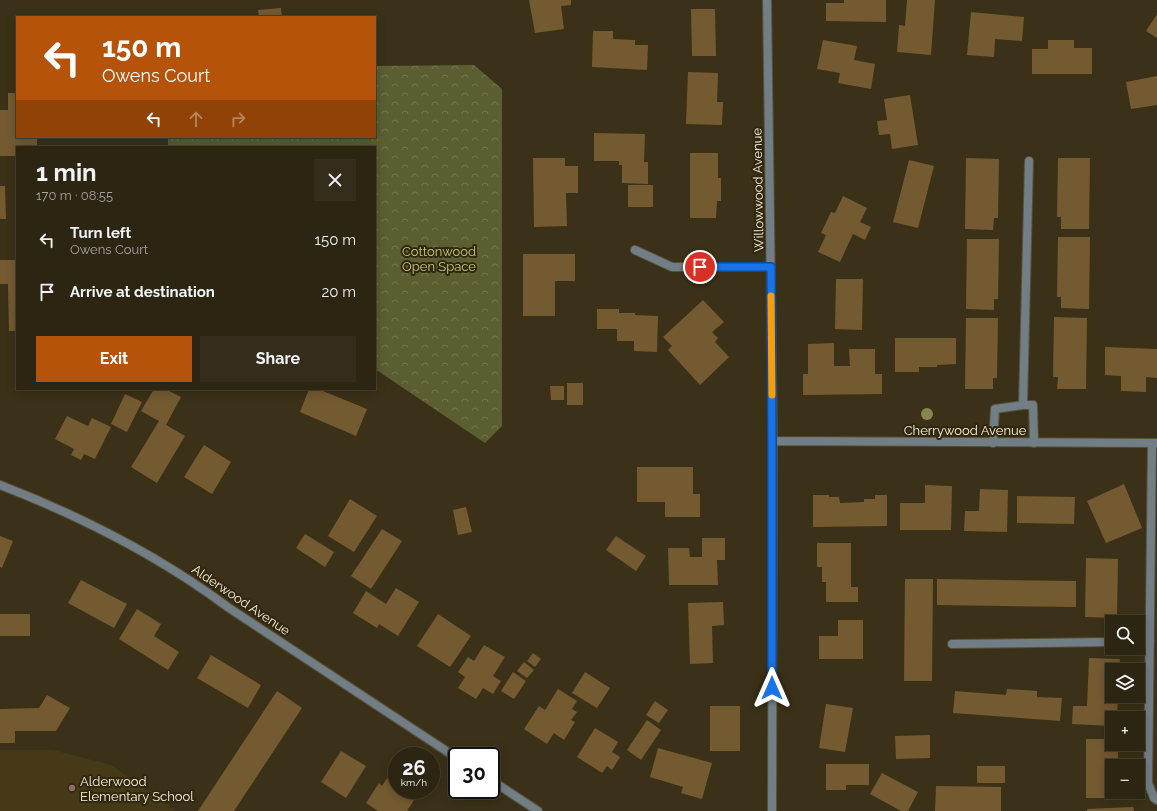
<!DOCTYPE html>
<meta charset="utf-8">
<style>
body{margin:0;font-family:Raleway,sans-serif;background:#342d1b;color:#f1f3f6;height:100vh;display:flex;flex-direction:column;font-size:15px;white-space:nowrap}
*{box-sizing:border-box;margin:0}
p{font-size:13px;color:#a6a59f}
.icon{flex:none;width:22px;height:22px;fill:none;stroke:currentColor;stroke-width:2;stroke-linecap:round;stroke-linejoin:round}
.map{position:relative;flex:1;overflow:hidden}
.drawer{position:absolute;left:16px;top:146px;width:360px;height:244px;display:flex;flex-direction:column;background:#2c2512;border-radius:0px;box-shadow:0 2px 10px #0003,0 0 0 1px #484232}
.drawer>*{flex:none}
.banner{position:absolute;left:16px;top:16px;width:360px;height:122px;border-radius:0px;box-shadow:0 2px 10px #0003,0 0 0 1px #484232;background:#b45309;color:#fff;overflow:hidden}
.tools{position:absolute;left:1105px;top:615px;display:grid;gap:8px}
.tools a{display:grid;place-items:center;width:40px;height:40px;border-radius:0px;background:#2c2512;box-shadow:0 2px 10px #0003,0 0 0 1px #484232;font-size:20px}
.speed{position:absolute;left:388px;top:747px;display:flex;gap:8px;font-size:20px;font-weight:700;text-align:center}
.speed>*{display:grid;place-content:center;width:52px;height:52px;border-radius:50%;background:#2c2512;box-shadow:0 2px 10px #0003,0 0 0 1px #484232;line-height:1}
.speed small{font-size:10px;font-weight:400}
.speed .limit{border:2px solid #111;border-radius:6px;background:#fff;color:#111}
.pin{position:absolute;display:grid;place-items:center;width:34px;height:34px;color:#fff;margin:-17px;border:2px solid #fff;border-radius:50%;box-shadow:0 1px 4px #0007}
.me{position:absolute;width:44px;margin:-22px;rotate:0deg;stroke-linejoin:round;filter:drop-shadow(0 0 3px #0008)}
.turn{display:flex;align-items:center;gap:14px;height:84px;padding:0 20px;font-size:18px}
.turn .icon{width:52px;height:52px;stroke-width:2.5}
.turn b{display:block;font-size:28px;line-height:34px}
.lanes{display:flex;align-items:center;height:38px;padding:0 20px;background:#0003;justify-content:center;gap:20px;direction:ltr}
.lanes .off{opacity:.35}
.round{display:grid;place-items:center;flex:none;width:42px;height:42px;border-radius:0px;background:#342d1b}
.headline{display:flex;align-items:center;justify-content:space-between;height:68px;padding:0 20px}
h1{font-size:24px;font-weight:700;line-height:30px}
.action{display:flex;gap:8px;margin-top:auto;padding:8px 20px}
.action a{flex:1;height:46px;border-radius:0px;background:#b45309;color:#fff;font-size:16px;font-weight:700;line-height:46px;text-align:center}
.action a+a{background:#342d1b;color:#f1f3f6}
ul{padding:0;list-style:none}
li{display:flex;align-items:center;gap:12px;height:52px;padding:0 20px}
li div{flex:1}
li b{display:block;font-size:15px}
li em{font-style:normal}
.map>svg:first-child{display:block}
.built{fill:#463918}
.park{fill:url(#park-crowns)}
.building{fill:#745a31}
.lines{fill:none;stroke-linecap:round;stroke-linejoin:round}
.service-casing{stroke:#595038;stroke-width:10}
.minor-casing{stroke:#595038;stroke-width:10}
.service{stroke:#717e86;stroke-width:8}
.minor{stroke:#717e86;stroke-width:8}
.tree{fill:#868651}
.route-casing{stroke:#114b97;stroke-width:10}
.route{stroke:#1a73e8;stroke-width:7}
.slow{stroke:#f59e0b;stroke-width:7}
.education-dot{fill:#8d6e63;stroke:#31270d;stroke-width:1.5}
.labels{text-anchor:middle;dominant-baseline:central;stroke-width:4;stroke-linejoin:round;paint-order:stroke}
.street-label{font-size:13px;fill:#f8f2e3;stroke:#31270d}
.park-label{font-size:13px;fill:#c4cb80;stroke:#31270d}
.poi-label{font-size:13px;fill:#f8f2e3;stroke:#31270d;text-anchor:start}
</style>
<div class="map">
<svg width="1157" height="811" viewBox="0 0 1157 811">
<defs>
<pattern id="park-crowns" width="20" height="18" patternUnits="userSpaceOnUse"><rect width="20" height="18" fill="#5a5e31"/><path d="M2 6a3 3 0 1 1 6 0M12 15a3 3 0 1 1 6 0" fill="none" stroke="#72764f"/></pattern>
</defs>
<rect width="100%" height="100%" fill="#3b3118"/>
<path class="built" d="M0 750H53L111 765 176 811H0Z"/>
<path class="park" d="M474 65 502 89V426L485 443 375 369V147H168V137H375V66Z"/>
<path class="building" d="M529 0H571V5L561 6 564 29 535 33Z
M844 0H886V22L826 21V3H844Z
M907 0H935L931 55 897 52 899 25 905 26Z
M281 8 282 17H259L258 10Z
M691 9H715L716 56H692Z
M971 12 1024 17 1022 41 995 39 994 57 967 55Z
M1157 14V38L1146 31Z
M593 31H613V39L635 40V45H648L647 70 592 67Z
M823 40 857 46 854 60 875 64 871 89 838 83 840 73 817 69Z
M1048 40H1074V48H1092V74H1032V49H1048Z
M688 72 718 73 717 102H723L722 125 686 124Z
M1157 76V105L1131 109 1126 82Z
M8 93H17V137H37V147H17V156H0V110H8Z
M910 95 918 145 892 149 890 134 879 135 877 121 887 120 884 99Z
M594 133 645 134 644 162H648V184L622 183V165H619V161H594Z
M690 153H718V178H721V201H717L716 218H690Z
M533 158H565V166H578V193H566L567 226 534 227Z
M966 158 999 159 998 218H994L993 230 965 229Z
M1058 158H1090L1089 229H1061V217H1057Z
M909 160 934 166 918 228 893 222Z
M628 185H653V207H628Z
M0 186H5L6 219H0Z
M843 196 867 208 860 222 871 227 865 240 853 234 840 262 818 252 826 235 821 233 831 212 835 213Z
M1058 237H1090L1089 309 1061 308V297H1057Z
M967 239H999L998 299H994V310L966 309Z
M523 254H575V281H555V316H523Z
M0 260H17V331H9L8 284H0Z
M836 279H863L862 330 835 329Z
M703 300 724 322 712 332 718 338 715 342 729 357 700 385 668 350 672 346 663 337Z
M597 309H619V313H635V315L658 316 657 352 634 351V341H617V329H597Z
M1054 317 1087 318 1086 389H1057L1058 377H1053Z
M966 318H998L997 378H993V389H965Z
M895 338H956V364L937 365V367H919V372H895Z
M834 343V366H850L849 349H875V374H882V394L803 395V374H808V344Z
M1105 347 1157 349V378L1146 377V392L1121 391V376L1105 375Z
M567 383H583V405H567Z
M550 386H564V400H551Z
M154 389H170L169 391 181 397 166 425 163 423 185 436 157 483 131 467 159 421 141 411Z
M309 389H318L367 409 356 436 300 412Z
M125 394 142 402 127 432 111 424Z
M67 416 88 426 92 418 111 427 95 459 84 454 81 460 71 455 74 449 55 439Z
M204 445 231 462 212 494 184 477Z
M637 467H693V494H700V517H665V502H637Z
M1124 484 1142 528 1106 543 1087 501Z
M925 485 952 486 951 530H900V503H925Z
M980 489 1008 490 1007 532 964 531 965 511H979Z
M813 495H829V497H839L840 503 864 502V499H875V495H887V526L813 527Z
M1017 496 1075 497 1074 524 1017 523Z
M350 499 377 516 354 552 328 536Z
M466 507 472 532 458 535 453 510Z
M382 529 402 541 371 589 351 576Z
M305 534 334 552 325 567 296 548Z
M0 536 13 541 2 568 0 567Z
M616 536 646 556 636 571 606 550Z
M702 538H725V560H717L718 585H669L668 548H689L690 557H702Z
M817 543H851V587H858V602H826V582H822V567H817Z
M1086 558 1118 559 1117 618 1085 617Z
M905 579H933L932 681H904Z
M937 579 1076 581V607L937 605Z
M81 580 127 604 114 628 68 603Z
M396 588 419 602 398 636 379 624 377 628 353 613 366 591 386 604Z
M723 602 724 625 712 626 713 663 690 664 688 603Z
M137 609 161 624 154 636 179 652 168 670 119 639Z
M0 614H30V636H0Z
M438 614 471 636 450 667 417 646Z
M838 620H863V659H819V636H838Z
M484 645 505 657 493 676 501 681 493 694 483 688 476 699 458 688 465 677 458 672 468 657 474 661Z
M533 653 541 659 535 667 527 661Z
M211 655 261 685 248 708 197 678Z
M1089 658 1120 659 1119 670H1112V696H1118L1117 718H1112V726L1072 724 1073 706H1087Z
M524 662 534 670 527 678 517 671Z
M513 672 526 681 514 699 501 691Z
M585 672 610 688 597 708 572 693Z
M558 689 577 701 572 709 577 712 571 720 575 722 564 740 554 733 547 744 524 729 539 706 545 710Z
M1007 689 1037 691V697L1062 698 1060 721 953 713 955 691 1006 695Z
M277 691 302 708 234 811H198Z
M47 695 70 708 56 731H15V743H0V709L39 708Z
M655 701 668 710 659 723 646 715Z
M826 704 853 708 845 752 819 748Z
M710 706H740V751H710Z
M647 720 661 730 641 760 627 750Z
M595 728 618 742 612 752 620 757 612 770 607 766 602 773 577 757Z
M930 735V758L896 759 895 736Z
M1086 739H1112V744H1118V766H1112V792H1118V798H1086Z
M658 748 712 763 702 799 681 793 683 787 650 777Z
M341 751 366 766 346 798 321 782Z
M826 764H869V785H846V790H826Z
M977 766H1005V783H977Z
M882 773 918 792 908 811H901L870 794Z
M387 778 397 784V790H406L416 797 407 811H378L366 803 379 783 382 786Z
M936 786 1001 787V811H935Z
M1133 807 1134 811H1087V809Z"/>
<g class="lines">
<defs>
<path id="service" d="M1023 405 1029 161
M993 443 995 409 1023 405H1033L1034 443
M1152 443 1148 783 1154 798 1157 800
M1138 641H1150
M952 644 1112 642"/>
<path id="minor" d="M767 0 773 441 772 811
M635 250 672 267H771
M773 441 1157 443
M0 485C83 517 158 555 229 608L457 758
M491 780 538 811"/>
</defs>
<use href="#service" class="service-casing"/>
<use href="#minor" class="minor-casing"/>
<use href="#service" class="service"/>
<use href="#minor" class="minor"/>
</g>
<circle class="tree" cx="927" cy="414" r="6"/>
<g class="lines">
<defs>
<path id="route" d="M700 267H771L772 441V688"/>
</defs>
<use href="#route" class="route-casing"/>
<use href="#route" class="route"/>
<path class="slow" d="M771 296 772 395"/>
</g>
<circle class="education-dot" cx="72" cy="788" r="4"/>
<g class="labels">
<g class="street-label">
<text transform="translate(758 190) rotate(-91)">Willowwood Avenue</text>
<text x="965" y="430">Cherrywood Avenue</text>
<text transform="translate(241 600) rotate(34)">Alderwood Avenue</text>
</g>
<g class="park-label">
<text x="439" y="251">Cottonwood<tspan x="439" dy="15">Open Space</tspan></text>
</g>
<g class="poi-label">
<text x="80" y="781">Alderwood<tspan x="80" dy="15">Elementary School</tspan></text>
</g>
</g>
</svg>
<div class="tools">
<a><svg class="icon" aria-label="search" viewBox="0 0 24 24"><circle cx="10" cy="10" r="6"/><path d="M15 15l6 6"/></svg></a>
<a><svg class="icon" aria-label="layers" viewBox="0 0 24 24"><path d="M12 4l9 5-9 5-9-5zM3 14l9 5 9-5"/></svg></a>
<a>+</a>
<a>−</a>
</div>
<div class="speed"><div>26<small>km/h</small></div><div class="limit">30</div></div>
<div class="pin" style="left:700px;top:267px;background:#d93025"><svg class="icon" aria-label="arrive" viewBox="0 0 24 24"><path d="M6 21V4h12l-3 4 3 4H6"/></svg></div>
<svg class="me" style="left:772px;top:688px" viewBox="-20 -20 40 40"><path d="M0-17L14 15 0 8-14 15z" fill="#1a73e8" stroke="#fff" stroke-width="4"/></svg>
<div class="banner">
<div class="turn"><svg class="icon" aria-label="left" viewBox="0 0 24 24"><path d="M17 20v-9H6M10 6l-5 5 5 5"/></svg><div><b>150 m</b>Owens Court</div></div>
<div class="lanes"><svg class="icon" aria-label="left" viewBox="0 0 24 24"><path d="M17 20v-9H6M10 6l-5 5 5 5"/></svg><svg class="icon off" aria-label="ahead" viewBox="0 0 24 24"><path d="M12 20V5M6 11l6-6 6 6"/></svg><svg class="icon off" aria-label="right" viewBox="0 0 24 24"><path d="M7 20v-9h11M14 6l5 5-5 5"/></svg></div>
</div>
<section class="drawer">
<div class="headline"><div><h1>1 min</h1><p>170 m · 08:55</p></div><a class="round"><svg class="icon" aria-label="close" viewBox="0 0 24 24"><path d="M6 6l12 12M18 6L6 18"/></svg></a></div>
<ul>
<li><svg class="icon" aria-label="left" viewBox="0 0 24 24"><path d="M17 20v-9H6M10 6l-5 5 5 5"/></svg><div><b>Turn left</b><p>Owens Court</p></div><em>150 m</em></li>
<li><svg class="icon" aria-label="arrive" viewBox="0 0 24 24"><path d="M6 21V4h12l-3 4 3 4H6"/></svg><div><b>Arrive at destination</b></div><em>20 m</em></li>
</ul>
<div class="action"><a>Exit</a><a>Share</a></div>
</section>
</div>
